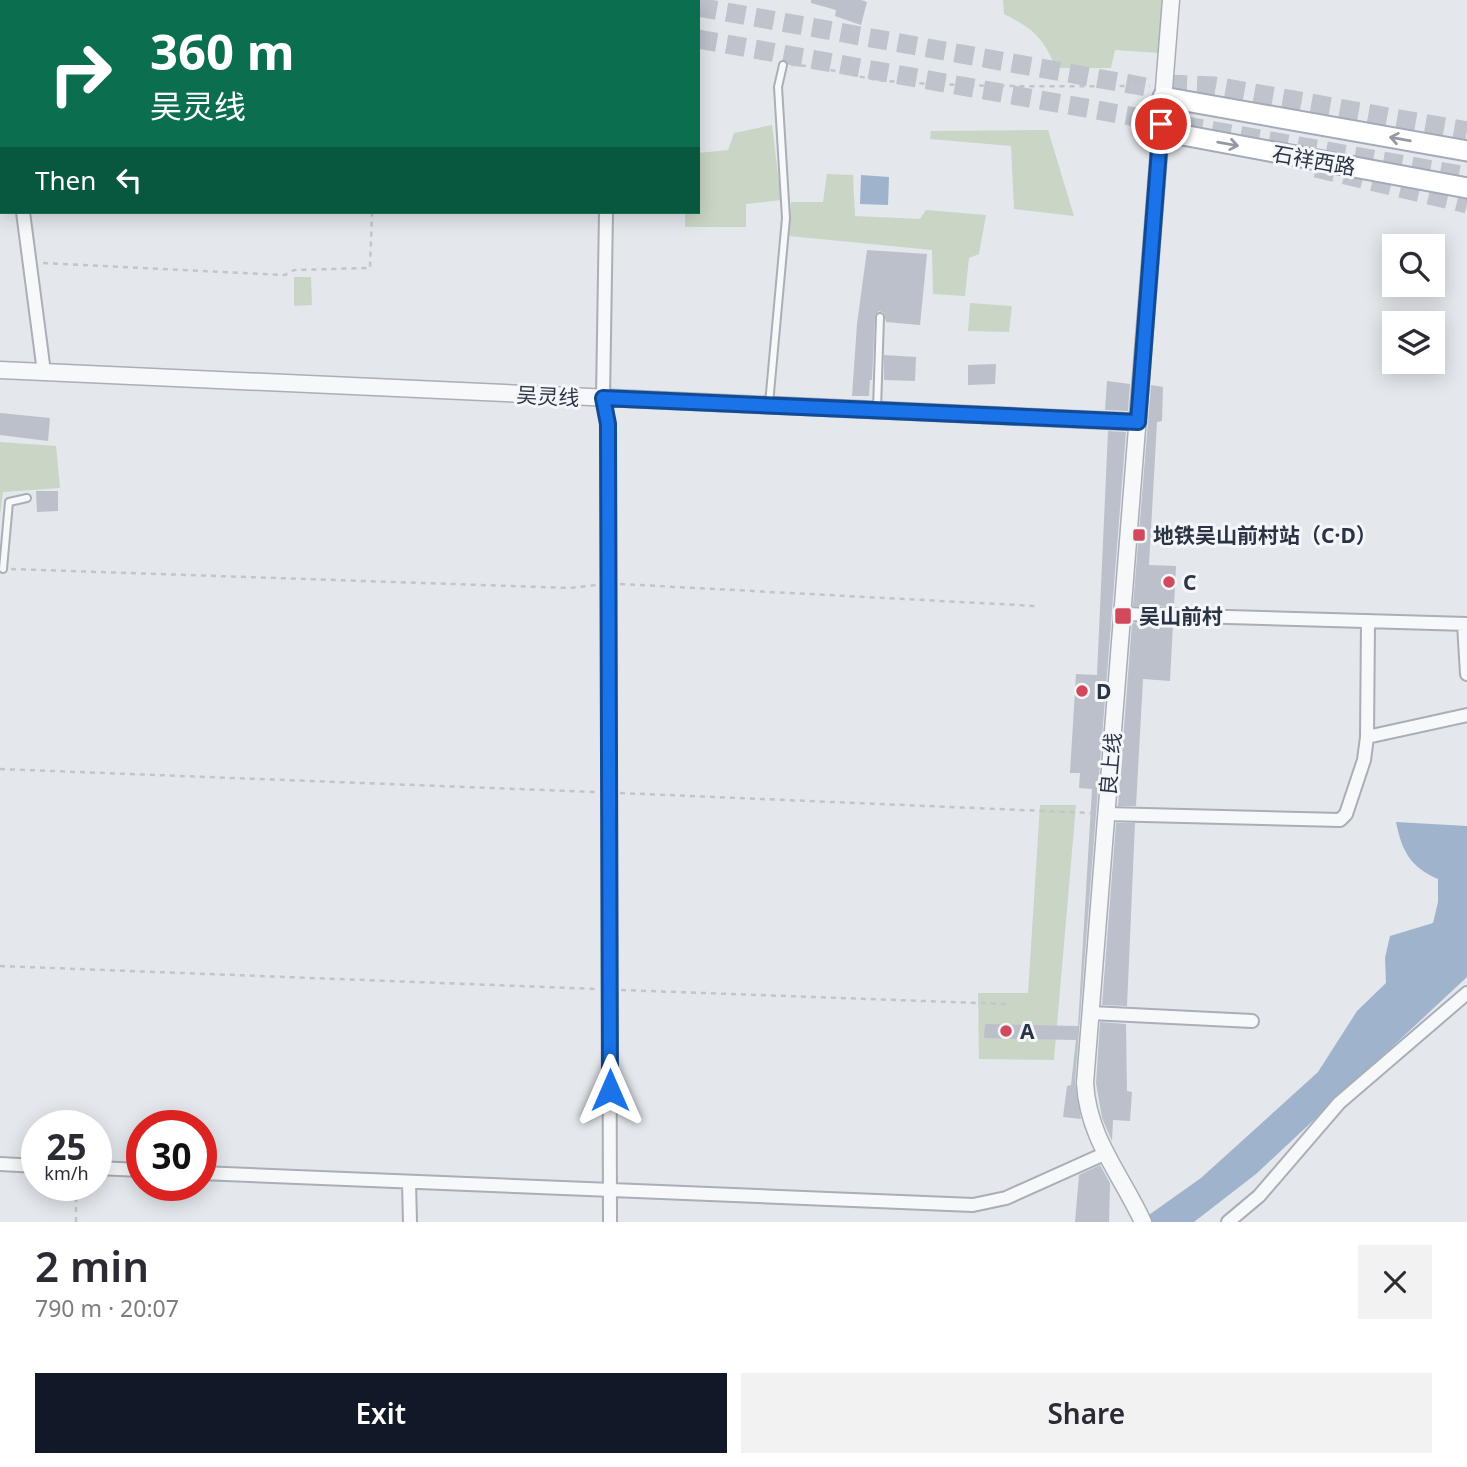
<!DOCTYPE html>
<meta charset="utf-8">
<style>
body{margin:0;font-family:"Noto Sans","Noto Sans SC",sans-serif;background:#f2f2f3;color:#2b2b33;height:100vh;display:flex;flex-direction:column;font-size:26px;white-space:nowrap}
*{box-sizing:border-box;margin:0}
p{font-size:23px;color:#7c7c81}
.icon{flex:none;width:38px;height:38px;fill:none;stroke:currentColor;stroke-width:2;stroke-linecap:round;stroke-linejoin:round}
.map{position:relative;height:1222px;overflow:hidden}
.details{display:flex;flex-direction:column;background:#fff;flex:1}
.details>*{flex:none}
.hud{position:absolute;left:0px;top:0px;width:700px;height:214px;box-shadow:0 4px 18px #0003;background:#0b6e4f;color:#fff;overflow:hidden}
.buttons{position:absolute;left:1382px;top:234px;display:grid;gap:14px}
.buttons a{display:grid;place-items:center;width:63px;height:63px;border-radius:0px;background:#fff;box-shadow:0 4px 18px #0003;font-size:35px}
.speed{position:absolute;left:21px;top:1110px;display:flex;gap:14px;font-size:35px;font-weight:700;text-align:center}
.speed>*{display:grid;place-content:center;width:91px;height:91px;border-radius:50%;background:#fff;box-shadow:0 4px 18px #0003;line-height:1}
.speed small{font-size:18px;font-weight:400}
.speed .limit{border:10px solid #d22;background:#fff;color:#111}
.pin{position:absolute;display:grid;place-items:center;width:60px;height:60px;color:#fff;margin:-30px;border:4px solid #fff;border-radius:50%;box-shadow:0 2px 7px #0007}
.me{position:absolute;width:77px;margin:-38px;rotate:0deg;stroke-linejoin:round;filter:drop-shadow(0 0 5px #0008)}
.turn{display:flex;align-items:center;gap:24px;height:147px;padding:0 35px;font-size:32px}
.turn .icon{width:91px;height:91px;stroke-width:2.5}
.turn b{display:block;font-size:49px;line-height:60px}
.then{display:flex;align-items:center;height:66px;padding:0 35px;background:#0003;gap:14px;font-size:26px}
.round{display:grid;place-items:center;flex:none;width:74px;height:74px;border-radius:0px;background:#f2f2f3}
.summary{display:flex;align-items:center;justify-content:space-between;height:119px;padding:0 35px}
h1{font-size:42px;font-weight:600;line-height:52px}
.button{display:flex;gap:14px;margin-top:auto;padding:14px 35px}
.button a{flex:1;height:80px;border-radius:0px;background:#111827;color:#fff;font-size:28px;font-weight:600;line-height:80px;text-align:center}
.button a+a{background:#f2f2f3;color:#2b2b33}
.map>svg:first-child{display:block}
.green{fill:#c9d6c5}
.water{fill:#9fb4cc}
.building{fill:#bbc0ca}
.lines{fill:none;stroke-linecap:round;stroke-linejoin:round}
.trunk-tunnel{stroke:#bfc3cb;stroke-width:19;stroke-dasharray:19 10;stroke-linecap:butt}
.service-casing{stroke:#a9aeb7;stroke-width:10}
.minor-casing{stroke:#a9aeb7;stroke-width:16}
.tertiary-casing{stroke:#a9aeb7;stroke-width:19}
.primary-casing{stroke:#a3abb8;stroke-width:23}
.path{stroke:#c2c5cb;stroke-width:2.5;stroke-dasharray:5 5;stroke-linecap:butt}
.service{stroke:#f7f8fa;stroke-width:6}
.minor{stroke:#f7f8fa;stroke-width:12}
.tertiary{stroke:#f7f8fa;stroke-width:16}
.primary{stroke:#fff;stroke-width:19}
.oneway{stroke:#959aa2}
.route-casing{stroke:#114b97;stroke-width:18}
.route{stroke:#1a73e8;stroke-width:12}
.poi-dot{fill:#d1495b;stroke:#f4f6f9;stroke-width:2.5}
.labels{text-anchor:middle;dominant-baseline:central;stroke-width:6;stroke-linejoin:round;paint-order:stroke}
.street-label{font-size:21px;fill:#2b3445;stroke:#f4f6f9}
.poi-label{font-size:21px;font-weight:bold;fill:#2b3445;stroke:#f4f6f9;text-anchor:start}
</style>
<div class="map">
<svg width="1467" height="1222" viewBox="0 0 1467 1222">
<rect width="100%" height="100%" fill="#e4e7ec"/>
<path class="green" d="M1003 0H1164L1159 53 1115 50 1111 68H1056C1043 38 1034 29 1004 14Z
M772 125 781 200 746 204V227H685V212H698V153L728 150 734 133Z
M1048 130 1074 216 1014 209 1011 146 930 139 931 131Z
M827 174 853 175 855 216 920 219 926 210 986 215 979 254 969 258 965 296 933 294 932 250 789 236 791 202H823Z
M294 277H311L312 305 294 306Z
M970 303 1012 306 1009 332 968 331Z
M0 442 56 446 60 488 3 492 0 515Z
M1040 805H1076L1054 1060 979 1059 978 993H1028Z"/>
<path class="water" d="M861 175 889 177 888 205 860 204Z
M1396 822 1467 826V977L1256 1174 1194 1222H1139L1201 1178 1318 1072 1357 1011 1386 983 1385 958 1390 936 1433 923 1438 902V879C1410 867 1402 851 1396 822Z"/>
<path class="building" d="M811 0H861L867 2 861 25 835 16 836 10 811 3Z
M867 250 927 254 920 325 886 322 884 313 879 311 875 315 872 380H870L869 396H852L857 324Z
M884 355 916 357 915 381 884 380Z
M996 364 995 384 968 385V365Z
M1107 381 1130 384 1128 411 1105 410Z
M1151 385 1163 387 1162 421 1157 422 1149 565 1176 566 1174 607 1133 606Z
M0 413 50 418 48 441 0 435Z
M1108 431 1126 432 1075 1082 1081 1119 1063 1117 1067 1086 1071 1085 1076 1040 984 1038 985 1024 1078 1026 1092 789 1079 788 1080 773H1070L1076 674 1097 675Z
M36 491H58V511L37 512Z
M1132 623 1173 624 1170 681 1143 679 1136 806H1118Z
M1116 823H1135L1127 1006 1102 1005Z
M1100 1022 1126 1024 1127 1091 1132 1092 1130 1121 1113 1120 1112 1141 1102 1118 1096 1083Z
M1100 1165 1110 1183 1109 1222H1075L1079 1175Z"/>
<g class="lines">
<path class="trunk-tunnel" d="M478 0 488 2
M659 0 669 2
M698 7 1180 93
M698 39 1467 176
M1168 84 1215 86 1467 131
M1316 168 1467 204"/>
<defs>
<path id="service" d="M769 404 786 218 778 87 783 65
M877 409 880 317
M3 569 9 502 27 498"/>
<path id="minor" d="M620 2V0
M0 30 2 44
M23 212 44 372
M606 212 603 398 608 424 610 1222
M1123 614 1467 624
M1464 624 1467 674
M1367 737 1467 715
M1106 814 1340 820 1346 814 1364 760 1367 737 1368 621
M1091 1013 1252 1021
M0 1164 37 1166
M96 1168 142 1170
M201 1173 973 1205 1006 1198 1104 1154
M409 1183 410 1222
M1228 1222 1259 1196 1339 1103 1467 993"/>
<path id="tertiary" d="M0 370 1138 422
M1143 1222C1121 1174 1088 1138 1085 1083L1171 0"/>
<path id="primary" d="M1163 97 1467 151
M1161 131 1467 188"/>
</defs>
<use href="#service" class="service-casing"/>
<use href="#minor" class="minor-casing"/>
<use href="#tertiary" class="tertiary-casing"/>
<use href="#primary" class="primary-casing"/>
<path class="path" d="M594 0 607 1
M791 65C824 65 854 78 887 81 974 88 1063 86 1150 86
M43 263 285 275 294 270 370 268 372 212
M11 569 570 588 596 585
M620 584 1036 606
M0 769 595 792
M620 793 1092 813
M0 966 597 989
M621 990 1006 1004
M76 1222V1185"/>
<use href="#service" class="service"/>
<use href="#minor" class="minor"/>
<use href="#tertiary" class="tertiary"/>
<use href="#primary" class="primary"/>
</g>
<defs><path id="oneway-shaft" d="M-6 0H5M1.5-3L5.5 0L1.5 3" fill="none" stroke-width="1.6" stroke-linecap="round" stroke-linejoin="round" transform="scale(1.75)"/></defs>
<g class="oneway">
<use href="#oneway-shaft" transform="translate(1400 139) rotate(-170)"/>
<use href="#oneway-shaft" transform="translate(1228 144) rotate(10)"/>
</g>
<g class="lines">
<defs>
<path id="route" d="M610 1090 608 424 603 398 1138 422 1161 124"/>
</defs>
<use href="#route" class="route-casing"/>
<use href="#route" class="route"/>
</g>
<g class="poi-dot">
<rect x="1132" y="528" width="14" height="14" rx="3.5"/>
<circle cx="1169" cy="582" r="7"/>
<rect x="1114" y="607" width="18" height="18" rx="3.5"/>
<circle cx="1082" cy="691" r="7"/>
<circle cx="1006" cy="1031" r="7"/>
</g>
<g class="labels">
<g class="street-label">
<text transform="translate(1314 160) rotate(10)">石祥西路</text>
<text transform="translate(548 396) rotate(3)">吴灵线</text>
<text transform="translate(1110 764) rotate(-85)">良上线</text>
</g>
<g class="poi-label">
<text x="1153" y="535">地铁吴山前村站（C·D）</text>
<text x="1183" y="582">C</text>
<text x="1139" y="616">吴山前村</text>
<text x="1096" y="691">D</text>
<text x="1020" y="1031">A</text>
</g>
</g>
</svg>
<div class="buttons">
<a><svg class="icon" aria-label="search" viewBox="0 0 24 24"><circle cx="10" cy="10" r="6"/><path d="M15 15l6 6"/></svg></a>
<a><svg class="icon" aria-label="layers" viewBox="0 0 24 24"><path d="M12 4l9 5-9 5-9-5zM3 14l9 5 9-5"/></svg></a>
</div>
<div class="speed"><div>25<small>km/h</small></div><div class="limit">30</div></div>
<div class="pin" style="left:1161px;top:124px;background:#d93025"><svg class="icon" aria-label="arrive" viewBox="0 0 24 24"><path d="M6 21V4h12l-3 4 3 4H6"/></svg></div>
<svg class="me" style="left:610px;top:1090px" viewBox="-20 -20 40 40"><path d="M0-17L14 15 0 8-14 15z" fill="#1a73e8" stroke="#fff" stroke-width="4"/></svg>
<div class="hud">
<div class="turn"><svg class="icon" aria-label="right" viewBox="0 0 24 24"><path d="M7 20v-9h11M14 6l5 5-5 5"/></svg><div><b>360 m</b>吴灵线</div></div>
<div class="then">Then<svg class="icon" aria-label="left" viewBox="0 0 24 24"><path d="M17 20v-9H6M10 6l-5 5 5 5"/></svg></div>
</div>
</div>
<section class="details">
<div class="summary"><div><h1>2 min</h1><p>790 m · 20:07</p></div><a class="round"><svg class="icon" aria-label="close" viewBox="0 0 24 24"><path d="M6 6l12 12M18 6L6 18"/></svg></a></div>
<div class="button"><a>Exit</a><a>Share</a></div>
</section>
